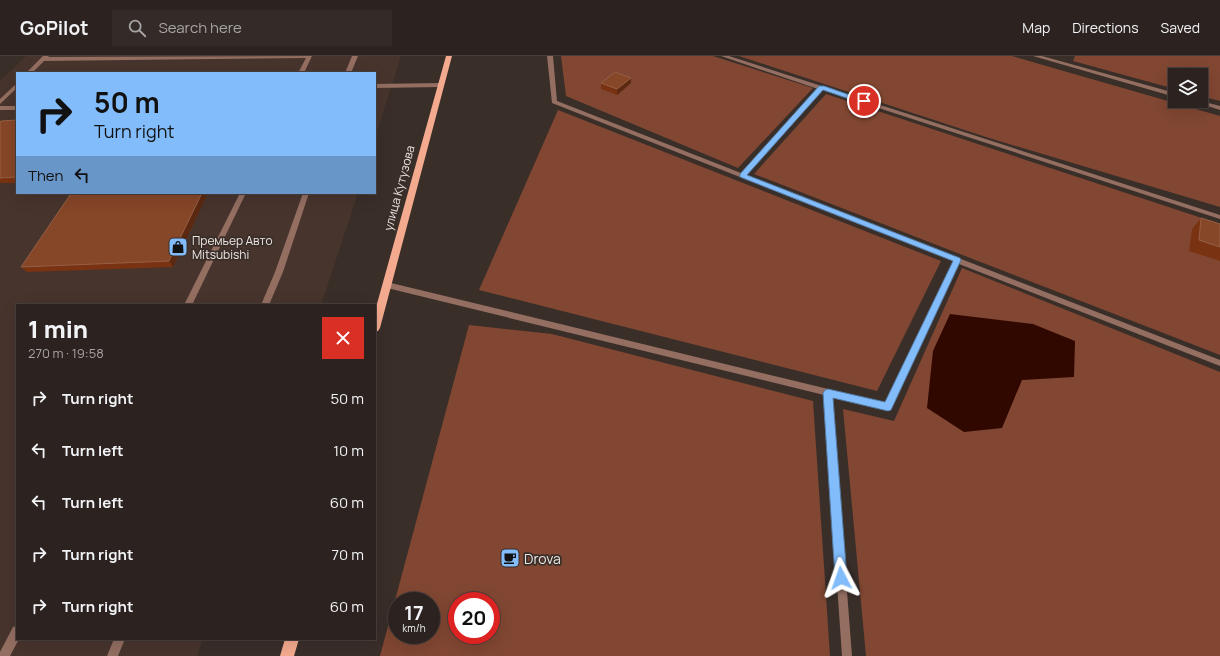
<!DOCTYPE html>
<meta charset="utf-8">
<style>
body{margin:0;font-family:Manrope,sans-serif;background:#342a28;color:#f1f3f6;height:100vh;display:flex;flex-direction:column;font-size:15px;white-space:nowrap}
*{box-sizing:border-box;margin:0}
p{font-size:13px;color:#a6a4a4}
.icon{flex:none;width:22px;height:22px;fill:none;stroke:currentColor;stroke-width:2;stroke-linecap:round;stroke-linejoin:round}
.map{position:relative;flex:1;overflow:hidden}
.panel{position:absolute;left:16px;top:248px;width:360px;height:336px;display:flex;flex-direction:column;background:#2c221f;border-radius:0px;box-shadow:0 4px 16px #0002,0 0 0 1px #483f3d}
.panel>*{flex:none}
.hud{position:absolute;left:16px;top:16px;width:360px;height:122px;border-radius:0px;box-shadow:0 4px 16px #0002,0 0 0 1px #483f3d;background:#82bcfa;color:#111;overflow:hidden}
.tools{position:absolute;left:1168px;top:12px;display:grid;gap:8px}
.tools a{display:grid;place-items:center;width:40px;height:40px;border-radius:0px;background:#2c221f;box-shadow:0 4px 16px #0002,0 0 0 1px #483f3d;font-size:20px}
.speed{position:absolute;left:388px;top:536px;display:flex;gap:8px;font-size:20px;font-weight:700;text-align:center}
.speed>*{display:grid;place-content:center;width:52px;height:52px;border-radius:50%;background:#2c221f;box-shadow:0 4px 16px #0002,0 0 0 1px #483f3d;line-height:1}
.speed small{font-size:10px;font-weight:400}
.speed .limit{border:6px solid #d22;background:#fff;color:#111}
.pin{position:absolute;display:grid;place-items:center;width:34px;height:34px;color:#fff;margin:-17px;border:2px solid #fff;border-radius:50%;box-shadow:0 1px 4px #0007}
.me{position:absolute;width:44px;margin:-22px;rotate:356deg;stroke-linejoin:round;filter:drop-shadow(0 0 3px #0008)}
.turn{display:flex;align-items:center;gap:14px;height:84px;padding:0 12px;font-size:18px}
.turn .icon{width:52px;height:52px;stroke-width:2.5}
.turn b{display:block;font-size:28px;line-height:34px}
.then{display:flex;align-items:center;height:38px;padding:0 12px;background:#0003;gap:8px;font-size:15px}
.round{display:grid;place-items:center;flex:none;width:42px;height:42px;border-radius:0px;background:#342a28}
.overview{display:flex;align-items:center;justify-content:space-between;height:68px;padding:0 12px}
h1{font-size:24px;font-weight:800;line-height:30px}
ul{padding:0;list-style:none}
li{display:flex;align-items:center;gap:12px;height:52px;padding:0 12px}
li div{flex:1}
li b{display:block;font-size:15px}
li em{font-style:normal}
header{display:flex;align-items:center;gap:24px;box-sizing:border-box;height:56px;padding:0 20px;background:#2c221f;border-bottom:1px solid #483f3d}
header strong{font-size:19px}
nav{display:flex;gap:22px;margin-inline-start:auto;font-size:14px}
.search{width:280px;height:36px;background:#342a28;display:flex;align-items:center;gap:10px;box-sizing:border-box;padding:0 14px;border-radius:0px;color:#a6a4a4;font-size:15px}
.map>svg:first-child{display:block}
.built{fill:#47342d}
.green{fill:#814732;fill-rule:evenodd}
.water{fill:#300800}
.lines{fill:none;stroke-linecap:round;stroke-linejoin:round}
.service{fill:#936e61;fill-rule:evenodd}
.primary{fill:#f4aa8e;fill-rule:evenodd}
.wall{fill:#7a3312}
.shaded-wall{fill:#5b2912}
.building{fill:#864628;stroke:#965f45}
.route{fill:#82bcfa;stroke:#547aa2}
.labels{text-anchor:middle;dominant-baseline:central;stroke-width:3.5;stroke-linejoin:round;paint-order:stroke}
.street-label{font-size:12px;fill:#ede5e2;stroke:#3a2e29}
.poi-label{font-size:12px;fill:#ede5e2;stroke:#3a2e29;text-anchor:start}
.near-poi-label{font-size:14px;fill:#ede5e2;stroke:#3a2e29;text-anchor:start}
</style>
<header>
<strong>GoPilot</strong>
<div class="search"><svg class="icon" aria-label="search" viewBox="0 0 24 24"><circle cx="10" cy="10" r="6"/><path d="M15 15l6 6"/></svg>Search here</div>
<nav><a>Map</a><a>Directions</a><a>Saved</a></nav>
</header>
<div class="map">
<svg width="1220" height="600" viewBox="0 0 1220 600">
<rect width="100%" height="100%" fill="#3a2e29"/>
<path class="built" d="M26 0H401L375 82V17H17V137H358L321 249H17V583H203L197 600H0V25Z"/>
<path class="green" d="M561 0H713L813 32 738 112 566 40Z
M739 0H1012L1220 60V151L989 82Z
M1075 0H1220V45L1201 40V19H1175V33L1073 5Z
M826 38 1220 168V299L754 118Z
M558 54 941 205 877 335 479 234Z
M962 212 1220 316V600H866L843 353 894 365Z
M469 269 552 278 813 345 830 600H380ZM397 545H431V579H397ZM457 545H491V579H457Z"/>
<path class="water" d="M950 258 1033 268 1075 285 1074 321 1022 324 1002 372 964 376 927 352 933 295Z"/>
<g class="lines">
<path class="service" d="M43 0H49L48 1 312 0 304 17H298L306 2 44 5 32 17H26Z
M352 0H358L351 17H345Z
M547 0H553L557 45 741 117 818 33 721 0H729L1220 159V163L823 34 746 119 1220 304V310L959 208 891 353 888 355 832 341 852 600H842L824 339 387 232 383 229 387 226 886 347 953 205 552 47Z
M1033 0H1042L1175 37V41Z
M17 27V32L0 48V43Z
M375 28 441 27 444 29 441 31 375 32Z
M1192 45H1201L1220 50V54Z
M0 50H17V54H0Z
M240 137H246L192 249H184Z
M303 137H309L283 216 269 249H261L275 216Z
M17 570V583H19L10 600H0V596L13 571Z
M114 583H125L118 600H107Z"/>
<path class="primary" d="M446 0H452L380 272 378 275 375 276V255Z
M285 583H299L294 600H280Z"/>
</g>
<path class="wall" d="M601 27H631L617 39 601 33Z
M17 64V127H0V66Z
M207 139 173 211 27 216 21 211Z
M1201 162 1220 168V205L1189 195 1192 173Z"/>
<path class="shaded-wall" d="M631 22V27L617 39V33Z
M202 137H206L207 139 173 211 169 205Z"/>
<path class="building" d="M615 16 631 22 617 33 601 27Z
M17 64V121L0 122V66L1 65Z
M113 137H202L169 205 21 211 70 139Z
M1201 162 1220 168V191L1199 184Z"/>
<path class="route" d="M819 30H824L867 45 861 47 823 34 747 119 960 202 961 204 891 354 888 355 833 342 847 522 845 526 841 528 837 526 835 522 823 337 825 334 828 333 885 346 953 205 740 121V118Z"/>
<defs>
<symbol id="shop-square" viewBox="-11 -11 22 22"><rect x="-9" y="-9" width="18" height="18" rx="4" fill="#82bcfa" stroke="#3a2e29"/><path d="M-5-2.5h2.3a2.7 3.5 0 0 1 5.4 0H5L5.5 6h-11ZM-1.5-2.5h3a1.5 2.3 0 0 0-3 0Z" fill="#111"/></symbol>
<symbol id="cafe-square" viewBox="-11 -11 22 22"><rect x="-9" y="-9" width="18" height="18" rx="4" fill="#82bcfa" stroke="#3a2e29"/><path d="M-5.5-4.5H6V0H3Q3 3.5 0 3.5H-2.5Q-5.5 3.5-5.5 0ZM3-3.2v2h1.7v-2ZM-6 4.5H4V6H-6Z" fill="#111"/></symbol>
</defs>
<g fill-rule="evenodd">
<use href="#shop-square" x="167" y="180" width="22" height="22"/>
<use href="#cafe-square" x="499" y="491" width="22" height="22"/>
</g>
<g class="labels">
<g class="street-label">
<text transform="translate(399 132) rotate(-75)">улица Кутузова</text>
</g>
<g class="poi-label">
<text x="192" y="184">Премьер Авто<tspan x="192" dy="14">Mitsubishi</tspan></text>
</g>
<g class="near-poi-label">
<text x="524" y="502">Drova</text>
</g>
</g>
</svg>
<div class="tools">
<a><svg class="icon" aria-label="layers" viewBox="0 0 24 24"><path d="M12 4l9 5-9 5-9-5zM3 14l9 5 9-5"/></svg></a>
</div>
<div class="speed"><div>17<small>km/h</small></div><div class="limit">20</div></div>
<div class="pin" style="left:864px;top:45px;background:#d93025"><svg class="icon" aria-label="arrive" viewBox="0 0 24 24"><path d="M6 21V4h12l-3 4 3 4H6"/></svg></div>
<svg class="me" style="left:841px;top:522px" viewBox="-20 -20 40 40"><path d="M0-17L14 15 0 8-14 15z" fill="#82bcfa" stroke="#fff" stroke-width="4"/></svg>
<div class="hud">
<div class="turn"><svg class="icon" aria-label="right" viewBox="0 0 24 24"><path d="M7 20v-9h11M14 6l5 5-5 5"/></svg><div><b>50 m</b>Turn right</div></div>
<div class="then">Then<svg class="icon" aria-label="left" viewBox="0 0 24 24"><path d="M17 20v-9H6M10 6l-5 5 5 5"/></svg></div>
</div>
<section class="panel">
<div class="overview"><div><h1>1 min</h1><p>270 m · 19:58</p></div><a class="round" style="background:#d93025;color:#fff"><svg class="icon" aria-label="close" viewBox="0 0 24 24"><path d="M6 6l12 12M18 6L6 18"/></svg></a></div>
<ul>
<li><svg class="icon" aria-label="right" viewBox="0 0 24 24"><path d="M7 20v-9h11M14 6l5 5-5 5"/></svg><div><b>Turn right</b></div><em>50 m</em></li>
<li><svg class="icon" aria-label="left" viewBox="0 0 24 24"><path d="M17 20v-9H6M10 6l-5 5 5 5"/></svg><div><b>Turn left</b></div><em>10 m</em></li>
<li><svg class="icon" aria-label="left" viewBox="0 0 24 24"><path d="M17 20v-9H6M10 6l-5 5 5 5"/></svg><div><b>Turn left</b></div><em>60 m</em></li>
<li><svg class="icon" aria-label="right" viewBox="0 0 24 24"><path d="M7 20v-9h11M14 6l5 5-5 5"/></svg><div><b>Turn right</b></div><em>70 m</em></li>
<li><svg class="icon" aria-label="right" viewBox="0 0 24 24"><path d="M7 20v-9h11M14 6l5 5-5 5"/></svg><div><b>Turn right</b></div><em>60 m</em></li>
</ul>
</section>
</div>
